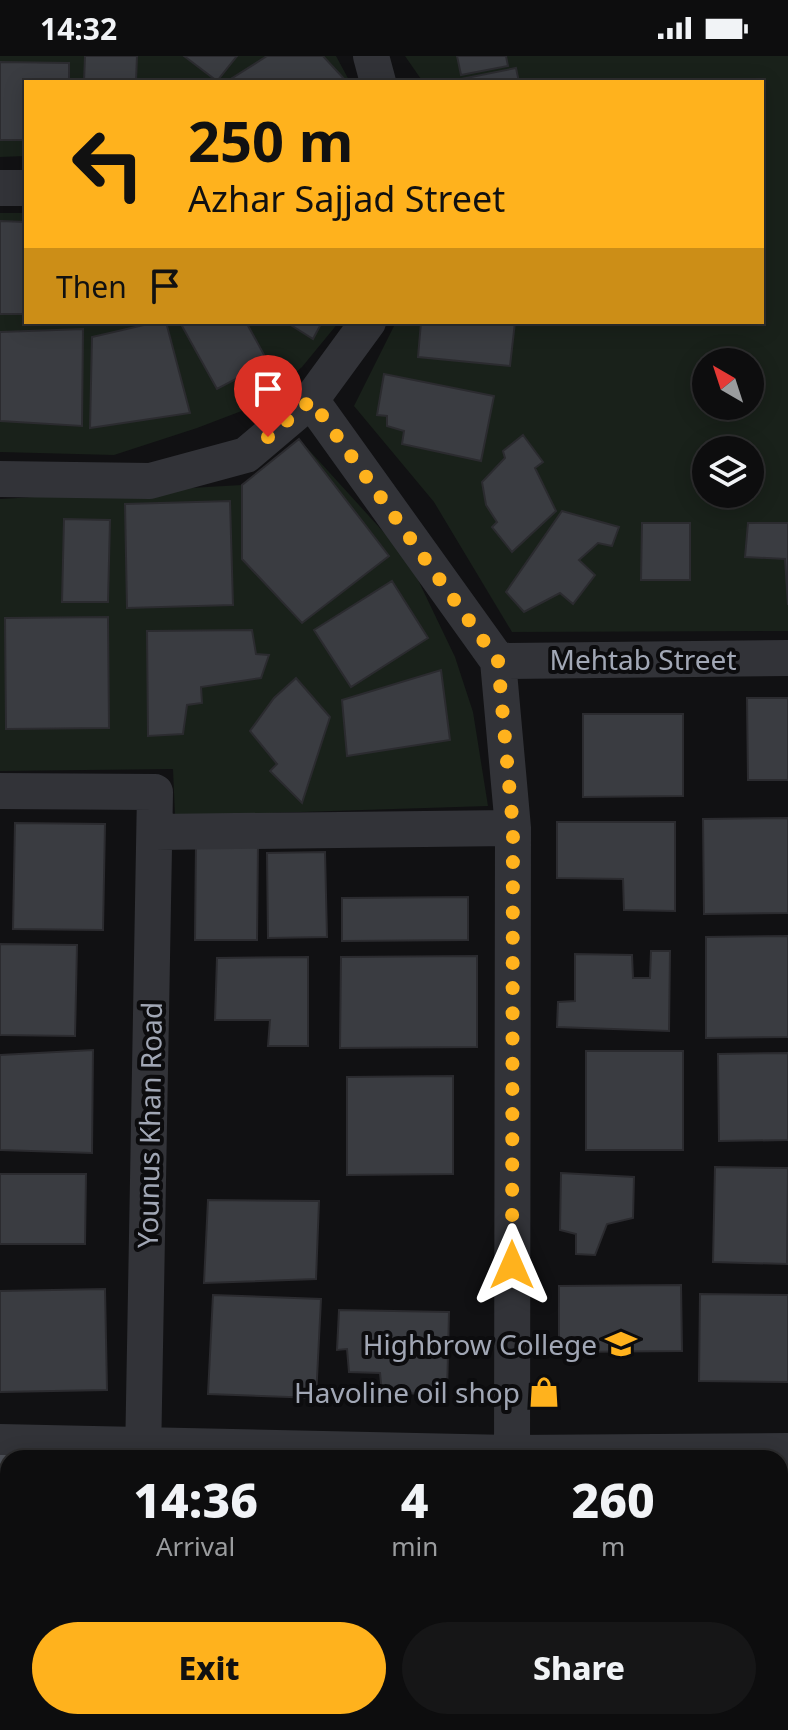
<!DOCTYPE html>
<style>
body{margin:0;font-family:"Noto Sans",sans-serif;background:#161617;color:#f1f3f6;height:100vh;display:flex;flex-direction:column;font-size:30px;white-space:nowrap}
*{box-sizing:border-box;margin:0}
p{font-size:26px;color:#9a9c9e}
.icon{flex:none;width:44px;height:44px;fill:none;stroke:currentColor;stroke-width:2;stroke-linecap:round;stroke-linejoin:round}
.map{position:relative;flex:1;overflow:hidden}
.drawer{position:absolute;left:0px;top:1394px;width:788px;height:280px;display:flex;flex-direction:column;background:#0d0d0e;border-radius:24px 24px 0 0;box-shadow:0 4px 20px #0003,0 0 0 2px #2d2d2e}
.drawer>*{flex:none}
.guide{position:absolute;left:24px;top:24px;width:740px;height:244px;border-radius:0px;box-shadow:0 4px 20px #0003,0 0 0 2px #2d2d2e;background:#ffb21d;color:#111;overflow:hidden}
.needle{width:52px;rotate:321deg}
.buttons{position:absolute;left:692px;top:292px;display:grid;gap:16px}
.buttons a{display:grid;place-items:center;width:72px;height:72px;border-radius:50%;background:#0d0d0e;box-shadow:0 4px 20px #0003,0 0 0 2px #2d2d2e;font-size:40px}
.pin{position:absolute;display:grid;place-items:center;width:68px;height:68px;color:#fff;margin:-82px -34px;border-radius:50% 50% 50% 0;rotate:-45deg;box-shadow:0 0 8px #0007}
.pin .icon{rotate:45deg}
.me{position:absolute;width:88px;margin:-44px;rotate:0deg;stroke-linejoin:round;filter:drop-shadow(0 0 6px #0008)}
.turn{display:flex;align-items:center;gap:28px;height:168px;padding:0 32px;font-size:36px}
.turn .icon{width:104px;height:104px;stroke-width:2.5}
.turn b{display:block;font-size:56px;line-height:68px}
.then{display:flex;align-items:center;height:76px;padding:0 32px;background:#0003;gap:16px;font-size:30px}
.eta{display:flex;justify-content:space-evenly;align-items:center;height:136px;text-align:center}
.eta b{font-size:48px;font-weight:800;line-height:56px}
.action{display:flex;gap:16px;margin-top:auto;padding:16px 32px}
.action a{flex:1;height:92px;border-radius:48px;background:#ffb21d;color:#111;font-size:32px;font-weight:800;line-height:92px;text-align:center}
.action a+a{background:#161617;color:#f1f3f6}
.status{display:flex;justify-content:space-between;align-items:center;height:56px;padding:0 40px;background:#0d0d0e;direction:ltr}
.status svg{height:22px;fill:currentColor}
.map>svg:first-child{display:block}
.green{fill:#19211a;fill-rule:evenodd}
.building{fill:#3a3c41;stroke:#2b2b2f;stroke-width:2}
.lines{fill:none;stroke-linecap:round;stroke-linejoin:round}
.minor{stroke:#323338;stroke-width:36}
.major{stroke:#4d5057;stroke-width:44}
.route{stroke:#ffb21d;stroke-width:14;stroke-dasharray:0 25.2}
.labels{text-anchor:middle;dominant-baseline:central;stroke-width:8;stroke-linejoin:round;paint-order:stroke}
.street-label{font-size:28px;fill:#a1a7b5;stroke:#0c0c0e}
.poi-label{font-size:28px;fill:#a1a7b5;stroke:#0c0c0e;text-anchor:end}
</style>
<div class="status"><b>14:32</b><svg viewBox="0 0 49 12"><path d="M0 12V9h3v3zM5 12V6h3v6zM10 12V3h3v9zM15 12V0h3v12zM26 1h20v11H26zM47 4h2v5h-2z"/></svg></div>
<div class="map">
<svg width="788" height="1674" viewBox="0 0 788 1674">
<rect width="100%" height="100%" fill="#111113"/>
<path class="green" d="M0 0H336L350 26H26V100L0 101Z
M405 0H788V575L512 576 434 446 354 350 396 266H762V26H423ZM706 306H750V350H706ZM706 394H750V438H706Z
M0 157H26V266H339L302 311 260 348 197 372 114 399 0 396Z
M299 383 408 503 455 601 473 656 488 750 175 760 173 713 0 715V443L242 429Z"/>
<path class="building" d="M85 0H137L136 26H84Z
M184 0H237L217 25Z
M267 0H323L347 26H226Z
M457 0H506L508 10 461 19Z
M0 6 69 7V26H26V84H0Z
M516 12 519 26H446Z
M0 165 26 166V258H0Z
M144 266H166L190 357 90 372 92 281 144 269Z
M190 266H246L268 306 217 333 182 270Z
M286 266H322L313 283Z
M421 266H515L510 310 418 301Z
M83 273 82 370 0 365V276Z
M384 318 494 340 481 405 402 388 404 375 387 370V360L377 359Z
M523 379 543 406 535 412 556 455 512 496 492 471 497 466 486 449 482 426 505 402 503 395Z
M299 383 389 500 302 567 242 503V429Z
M230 445 233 549 127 552 125 448Z
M562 455 619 471 612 490 598 487 579 504 595 519 573 548 560 537 524 556 506 536Z
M64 463 110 464 108 546H62Z
M642 467H690V524H641Z
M748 467H788V549L785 503 745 501Z
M392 525 428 582 351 631 314 574Z
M108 561 109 672 6 673 5 562Z
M252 574 256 598 269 599 261 622 201 631 202 647 187 649 183 678 148 680 147 575Z
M441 614 450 684 347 700 342 644Z
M296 622 330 661 302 747 270 715 277 708 250 675 274 642Z
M747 642H788V724H748Z
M583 658H683V740L583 741Z
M788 762V857L704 858 703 763Z
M557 766H675V855L624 854 623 823 557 822Z
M15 767 105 768 103 874 13 873Z
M196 787H258L257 884H195Z
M325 796 327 881 268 882 267 797Z
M468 841V884L342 885V842Z
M788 880V981L706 982V881Z
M0 888 77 889 75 980 0 979Z
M651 895H670L669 975 557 971 558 946 575 945V898L632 899 633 922H650Z
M477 900V991L340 992 341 901Z
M308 901V990H268L270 964H215L217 902Z
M93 994 92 1097 0 1094V999Z
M586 995H683V1094H586Z
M788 997V1084L719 1085 718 998Z
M453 1020V1118L347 1119V1021Z
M715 1111 788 1112 787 1208 713 1206Z
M561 1117 634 1121 633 1162 607 1168 595 1199 576 1198V1178L560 1174Z
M0 1118H86L85 1188H0Z
M208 1144 319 1145 316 1223 204 1227Z
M681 1229 682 1295 559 1296V1230Z
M105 1233 107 1334 0 1336V1235Z
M700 1238 788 1239V1326L699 1325Z
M213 1239 321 1243 316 1342 208 1338Z
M339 1254 449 1256 447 1338 382 1337 380 1317 349 1316 347 1293 337 1294Z
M780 1575 781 1609H788V1674H733V1666H780Z
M0 1601H8V1666H61V1674L0 1673Z
M115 1666H217V1674H115Z
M241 1666H350V1674H241Z
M447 1666H540L539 1674H446Z
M488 1666H613V1671L488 1673Z"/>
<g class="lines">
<path class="minor" d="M371 0 378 26
M0 132H26
M311 344 498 605 513 772 512 1402
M0 423 150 425 246 399 311 344 368 266
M498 605 788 602
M0 735 155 736 143 1402
M155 776 513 772
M0 1386 511 1397 788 1395
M0 1512H8
M780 1514H788
M392 1674V1666"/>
<path class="major" d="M0 1421H8
M780 1432H788
M0 1482 8 1483
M780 1484H788"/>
</g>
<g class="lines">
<path class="route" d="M268 381 311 344 498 605 513 772 512 1209"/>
</g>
<defs>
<symbol id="university-bare" viewBox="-9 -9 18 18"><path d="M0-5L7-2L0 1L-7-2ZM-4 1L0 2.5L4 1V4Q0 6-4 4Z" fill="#ffb21d" stroke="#0c0c0e" stroke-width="2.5" paint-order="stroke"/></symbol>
<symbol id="shop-bare" viewBox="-9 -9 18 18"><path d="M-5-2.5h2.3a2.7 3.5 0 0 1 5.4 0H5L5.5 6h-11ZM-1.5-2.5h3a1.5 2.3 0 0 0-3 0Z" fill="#ffb21d" stroke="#0c0c0e" stroke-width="2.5" paint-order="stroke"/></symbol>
</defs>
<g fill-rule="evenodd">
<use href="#university-bare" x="599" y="1266" width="44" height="44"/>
<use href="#shop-bare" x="522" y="1314" width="44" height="44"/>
</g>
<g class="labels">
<g class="street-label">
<text x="643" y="603">Mehtab Street</text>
<text transform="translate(149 1069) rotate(-89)">Younus Khan Road</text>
</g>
<g class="poi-label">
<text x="597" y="1288">Highbrow College</text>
<text x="520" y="1336">Havoline oil shop</text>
</g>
</g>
</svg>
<div class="buttons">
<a><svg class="needle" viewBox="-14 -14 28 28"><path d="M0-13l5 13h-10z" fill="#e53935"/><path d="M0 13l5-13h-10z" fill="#9a9c9e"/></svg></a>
<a><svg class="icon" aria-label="layers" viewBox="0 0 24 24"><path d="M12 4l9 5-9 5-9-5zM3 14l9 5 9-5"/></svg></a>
</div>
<div class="pin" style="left:268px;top:381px;background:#d93025"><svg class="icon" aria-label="arrive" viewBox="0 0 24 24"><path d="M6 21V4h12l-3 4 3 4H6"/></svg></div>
<svg class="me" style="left:512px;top:1209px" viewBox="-20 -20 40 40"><path d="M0-17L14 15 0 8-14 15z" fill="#ffb21d" stroke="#fff" stroke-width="4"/></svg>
<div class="guide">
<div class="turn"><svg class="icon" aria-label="left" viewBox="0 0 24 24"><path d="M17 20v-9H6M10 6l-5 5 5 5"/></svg><div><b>250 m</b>Azhar Sajjad Street</div></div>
<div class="then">Then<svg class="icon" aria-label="arrive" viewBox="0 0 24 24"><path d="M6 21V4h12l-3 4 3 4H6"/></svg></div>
</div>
<section class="drawer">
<div class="eta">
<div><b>14:36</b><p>Arrival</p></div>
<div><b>4</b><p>min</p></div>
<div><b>260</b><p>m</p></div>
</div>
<div class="action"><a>Exit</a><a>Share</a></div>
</section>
</div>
